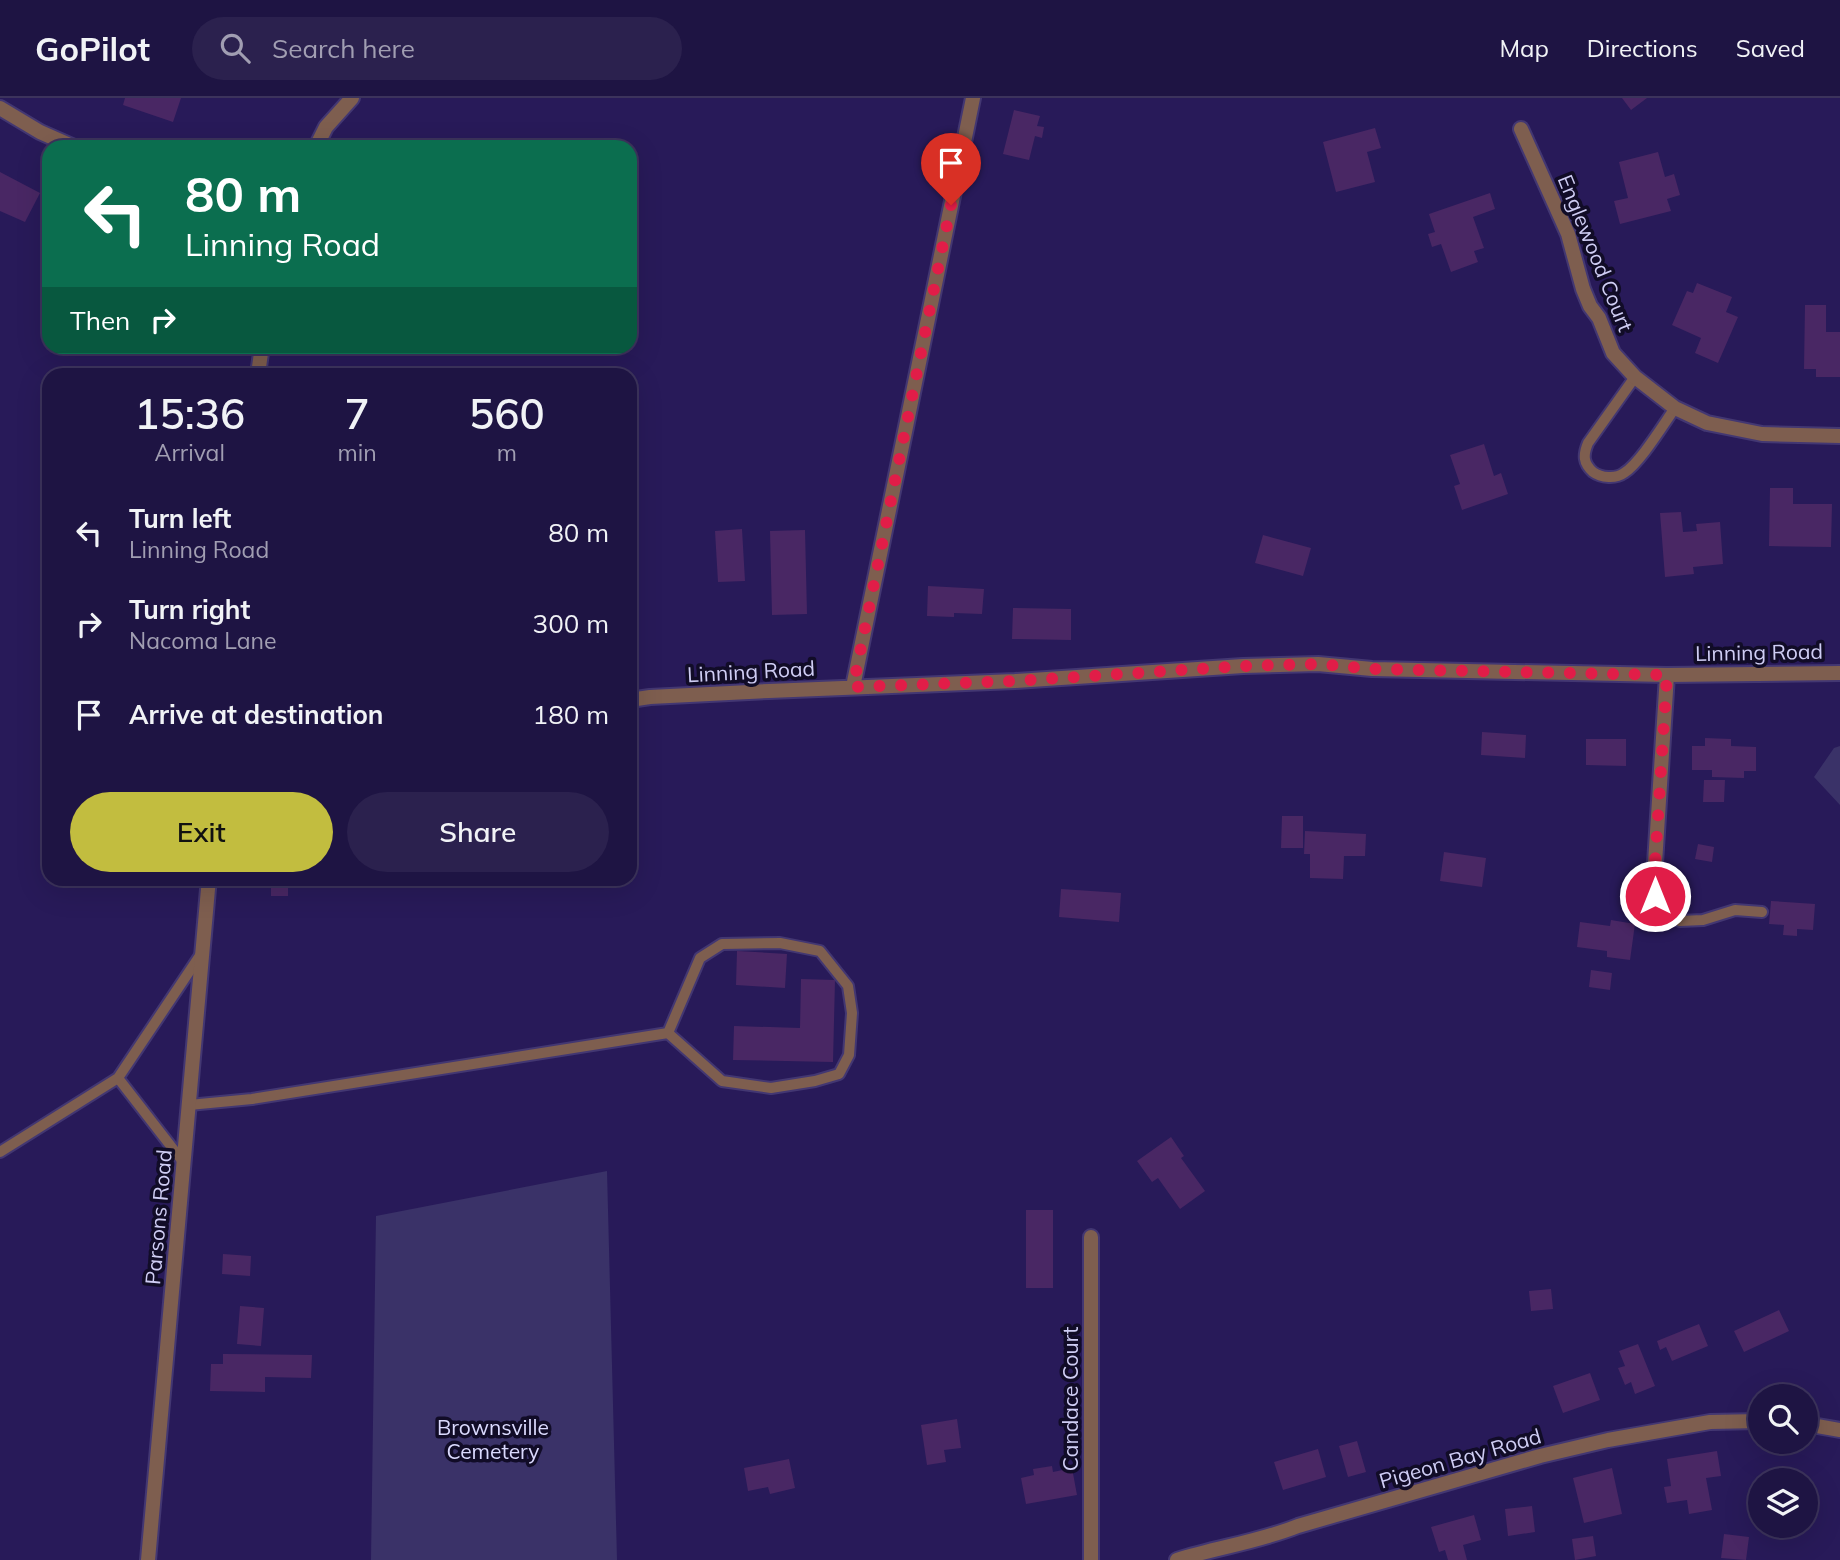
<!DOCTYPE html>
<style>
body{margin:0;font-family:Mulish,sans-serif;background:#2b214e;color:#f1f3f6;height:100vh;display:flex;flex-direction:column;font-size:26px;white-space:nowrap}
*{box-sizing:border-box;margin:0}
p{font-size:23px;color:#a19eb2}
.icon{flex:none;width:38px;height:38px;fill:none;stroke:currentColor;stroke-width:2;stroke-linecap:round;stroke-linejoin:round}
.map{position:relative;flex:1;overflow:hidden}
.drawer{position:absolute;left:42px;top:270px;width:595px;height:518px;display:flex;flex-direction:column;background:#1e1443;border-radius:21px;box-shadow:0 7px 28px #0002,0 0 0 2px #3c335c}
.drawer>*{flex:none}
.hud{position:absolute;left:42px;top:42px;width:595px;height:214px;border-radius:21px;box-shadow:0 7px 28px #0002,0 0 0 2px #3c335c;background:#0b6e4f;color:#fff;overflow:hidden}
.tools{position:absolute;left:1748px;top:1286px;display:grid;gap:14px}
.tools a{display:grid;place-items:center;width:70px;height:70px;border-radius:50%;background:#1e1443;box-shadow:0 7px 28px #0002,0 0 0 2px #3c335c;font-size:35px}
.pin{position:absolute;display:grid;place-items:center;width:60px;height:60px;color:#fff;margin:-72px -30px;border-radius:50% 50% 50% 0;rotate:-45deg;box-shadow:0 0 7px #0007}
.pin .icon{rotate:45deg}
.me{position:absolute;width:77px;margin:-38px;rotate:0deg;stroke-linejoin:round;filter:drop-shadow(0 0 5px #0008)}
.turn{display:flex;align-items:center;gap:24px;height:147px;padding:0 28px;font-size:32px}
.turn .icon{width:91px;height:91px;stroke-width:2.5}
.turn b{display:block;font-size:49px;line-height:60px}
.then{display:flex;align-items:center;height:66px;padding:0 28px;background:#0003;gap:14px;font-size:26px}
.eta{display:flex;justify-content:space-evenly;align-items:center;height:119px;text-align:center}
.eta b{font-size:42px;font-weight:600;line-height:49px}
.action{display:flex;gap:14px;margin-top:auto;padding:14px 28px}
.action a{flex:1;height:80px;border-radius:42px;background:#c2bd3f;color:#111;font-size:28px;font-weight:600;line-height:80px;text-align:center}
.action a+a{background:#2b214e;color:#f1f3f6}
ul{padding:0;list-style:none}
li{display:flex;align-items:center;gap:21px;height:91px;padding:0 28px}
li div{flex:1}
li b{display:block;font-size:26px}
li em{font-style:normal}
header{display:flex;align-items:center;gap:42px;box-sizing:border-box;height:98px;padding:0 35px;background:#1e1443;border-bottom:2px solid #3c335c}
header strong{font-size:33px}
nav{display:flex;gap:38px;margin-inline-start:auto;font-size:24px}
.search{width:490px;height:63px;background:#2b214e;display:flex;align-items:center;gap:18px;box-sizing:border-box;padding:0 24px;border-radius:38px;color:#a19eb2;font-size:26px}
.map>svg:first-child{display:block}
.green{fill:#3a3268}
.building{fill:#492764}
.lines{fill:none;stroke-linecap:round;stroke-linejoin:round}
.service-casing{stroke:#433772;stroke-width:14}
.minor-casing{stroke:#433772;stroke-width:18}
.service{stroke:#7e5e4f;stroke-width:10}
.minor{stroke:#7e5e4f;stroke-width:14}
.route{stroke:#e11d48;stroke-width:12;stroke-dasharray:0 21.6}
.labels{text-anchor:middle;dominant-baseline:central;stroke-width:7;stroke-linejoin:round;paint-order:stroke}
.street-label{font-size:21px;fill:#cfcdf4;stroke:#110c27}
.park-label{font-size:21px;fill:#dbdafe;stroke:#110c27}
</style>
<header>
<strong>GoPilot</strong>
<div class="search"><svg class="icon" aria-label="search" viewBox="0 0 24 24"><circle cx="10" cy="10" r="6"/><path d="M15 15l6 6"/></svg>Search here</div>
<nav><a>Map</a><a>Directions</a><a>Saved</a></nav>
</header>
<div class="map">
<svg width="1840" height="1462" viewBox="0 0 1840 1462">
<rect width="100%" height="100%" fill="#281a59"/>
<path class="green" d="M1840 648V707L1814 679 1834 650Z
M607 1073 617 1462H371L376 1118Z"/>
<path class="building" d="M125 0H181L173 24 123 7Z
M1622 0H1647L1631 12Z
M1014 12 1040 18 1037 28 1044 29 1042 40 1035 38 1029 62 1003 56Z
M1375 30 1381 50 1367 54 1375 84 1336 94 1323 44Z
M1658 54 1665 79 1674 76 1680 97 1667 101 1671 113 1620 126 1614 103 1628 100 1619 64Z
M0 74 40 95 25 124 0 113Z
M1490 95 1495 111 1473 119 1484 150 1474 153 1478 164 1451 174 1441 146 1432 149 1428 136 1435 134 1429 116Z
M1697 185 1732 199 1726 214 1738 219 1718 265 1695 255 1701 240 1672 227 1687 193 1693 195Z
M1805 207H1826V234H1840V279H1816V271H1804Z
M1484 346 1494 378 1501 375 1508 396 1462 412 1454 388 1460 386 1450 357Z
M1770 390H1793V406H1832L1831 449 1769 448Z
M1681 414 1683 434 1697 433 1696 426 1720 424 1723 466 1693 469 1694 476 1665 479 1660 415Z
M742 431 745 483 718 484 715 433Z
M805 432 807 516 772 517 770 433Z
M1263 437 1311 450 1303 478 1255 465Z
M928 488 984 491 982 516 954 515V519L927 518Z
M1013 510 1071 511V542L1012 541Z
M1482 634 1526 637 1525 660 1481 657Z
M1705 640 1731 641V648L1756 649V673H1744V680L1712 679V672H1692V648H1705Z
M1586 641H1626V668L1586 667Z
M1704 682H1725L1724 704H1703Z
M1282 718H1303V750H1281Z
M1305 733 1366 736 1365 758H1344L1343 781 1310 780V756H1304Z
M1698 746 1714 749 1712 764 1695 761Z
M1444 754 1486 760 1482 789 1440 783Z
M271 784H288V798H271Z
M1061 791 1121 795 1119 824 1059 819Z
M1771 803 1815 806 1813 832 1797 831V838L1783 837 1784 827 1769 826Z
M1611 822 1635 826 1630 862 1607 859V853L1577 849 1580 824 1610 828Z
M737 853 787 856 785 890 736 887Z
M1591 872 1612 875 1610 892 1589 889Z
M801 881 835 882 833 964 733 962 734 928 800 930Z
M1171 1039 1184 1058 1181 1060 1205 1093 1180 1111 1158 1080 1152 1084 1137 1063Z
M1026 1112H1053V1190H1026Z
M223 1156 251 1158 250 1178 222 1176Z
M1551 1191 1553 1211 1531 1213 1529 1193Z
M240 1208 264 1210 261 1248 237 1246Z
M1779 1212 1789 1233 1744 1254 1734 1233Z
M1699 1226 1708 1248 1672 1263 1666 1249 1660 1252 1657 1243Z
M1638 1246 1655 1288 1635 1296 1631 1284 1625 1287 1618 1270 1625 1268 1619 1253Z
M223 1256 312 1257 311 1280 265 1279V1294L210 1293 211 1266H223Z
M1590 1275 1600 1302 1563 1315 1553 1288Z
M957 1321 961 1350 944 1352 946 1364 927 1367 921 1327Z
M1357 1343 1366 1374 1348 1379 1339 1348Z
M1318 1351 1326 1379 1283 1392 1274 1364Z
M1717 1353 1721 1378 1706 1380 1712 1412 1689 1416 1687 1402 1667 1405 1664 1389 1671 1388 1667 1361Z
M789 1361 795 1390 770 1396 768 1389 748 1393 744 1370Z
M1052 1368 1053 1374 1072 1370 1077 1397 1026 1406 1021 1380 1034 1377 1033 1371Z
M1612 1370 1622 1416 1584 1425 1573 1380Z
M1532 1408 1535 1434 1508 1438 1505 1411Z
M1474 1417 1481 1442 1463 1447 1467 1462H1448L1445 1452 1439 1454 1431 1429Z
M1724 1436 1749 1439 1746 1462 1721 1460Z
M1593 1438 1596 1458 1575 1462 1572 1441Z"/>
<g class="lines">
<defs>
<path id="service" d="M1635 279 1588 345C1583 357 1583 365 1593 374 1601 380 1616 381 1624 375 1640 365 1663 327 1675 310
M1654 781 1655 798 1661 813 1680 823 1703 822 1735 812 1762 814
M118 980 184 1065
M189 1007 252 1001 668 935 722 983 771 990 815 983 839 976 849 957 852 915 848 888 820 853 780 845 722 846 700 860 668 935
M0 1054 118 980 201 856"/>
<path id="minor" d="M0 10 40 34 74 49
M1521 31 1568 136 1583 191 1590 208 1599 220 1613 255 1635 279 1675 310 1707 325 1762 336 1840 338
M316 49 326 29 352 0
M258 276 262 248
M853 589 973 0
M630 602 650 599 769 593 1015 583 1243 568 1318 566 1372 571 1667 577 1840 575
M1654 781 1667 577
M1806 1326 1840 1332
M148 1462 209 780
M1091 1462V1139
M1177 1462C1218 1449 1258 1444 1298 1428L1540 1358 1608 1342 1710 1324 1760 1323"/>
</defs>
<use href="#service" class="service-casing"/>
<use href="#minor" class="minor-casing"/>
<use href="#service" class="service"/>
<use href="#minor" class="minor"/>
</g>
<g class="lines">
<path class="route" d="M951 107 853 589 1015 583 1244 568 1318 566 1372 571 1667 577 1654 781 1655 798"/>
</g>
<g class="labels">
<g class="street-label">
<text transform="translate(1596 155) rotate(68)">Englewood Court</text>
<text transform="translate(1759 554) rotate(-1)">Linning Road</text>
<text transform="translate(751 573) rotate(-3)">Linning Road</text>
<text transform="translate(158 1119) rotate(-85)">Parsons Road</text>
<text transform="translate(1070 1301) rotate(-90)">Candace Court</text>
<text transform="translate(1460 1360) rotate(-16)">Pigeon Bay Road</text>
</g>
<g class="park-label">
<text x="493" y="1329">Brownsville<tspan x="493" dy="24">Cemetery</tspan></text>
</g>
</g>
</svg>
<div class="tools">
<a><svg class="icon" aria-label="search" viewBox="0 0 24 24"><circle cx="10" cy="10" r="6"/><path d="M15 15l6 6"/></svg></a>
<a><svg class="icon" aria-label="layers" viewBox="0 0 24 24"><path d="M12 4l9 5-9 5-9-5zM3 14l9 5 9-5"/></svg></a>
</div>
<div class="pin" style="left:951px;top:107px;background:#d93025"><svg class="icon" aria-label="arrive" viewBox="0 0 24 24"><path d="M6 21V4h12l-3 4 3 4H6"/></svg></div>
<svg class="me" style="left:1655px;top:798px" viewBox="-20 -20 40 40"><circle r="17" fill="#e11d48" stroke="#fff" stroke-width="3"/><path d="M0-11L8 9 0 5-8 9z" fill="#fff"/></svg>
<div class="hud">
<div class="turn"><svg class="icon" aria-label="left" viewBox="0 0 24 24"><path d="M17 20v-9H6M10 6l-5 5 5 5"/></svg><div><b>80 m</b>Linning Road</div></div>
<div class="then">Then<svg class="icon" aria-label="right" viewBox="0 0 24 24"><path d="M7 20v-9h11M14 6l5 5-5 5"/></svg></div>
</div>
<section class="drawer">
<div class="eta">
<div><b>15:36</b><p>Arrival</p></div>
<div><b>7</b><p>min</p></div>
<div><b>560</b><p>m</p></div>
</div>
<ul>
<li><svg class="icon" aria-label="left" viewBox="0 0 24 24"><path d="M17 20v-9H6M10 6l-5 5 5 5"/></svg><div><b>Turn left</b><p>Linning Road</p></div><em>80 m</em></li>
<li><svg class="icon" aria-label="right" viewBox="0 0 24 24"><path d="M7 20v-9h11M14 6l5 5-5 5"/></svg><div><b>Turn right</b><p>Nacoma Lane</p></div><em>300 m</em></li>
<li><svg class="icon" aria-label="arrive" viewBox="0 0 24 24"><path d="M6 21V4h12l-3 4 3 4H6"/></svg><div><b>Arrive at destination</b></div><em>180 m</em></li>
</ul>
<div class="action"><a>Exit</a><a>Share</a></div>
</section>
</div>
